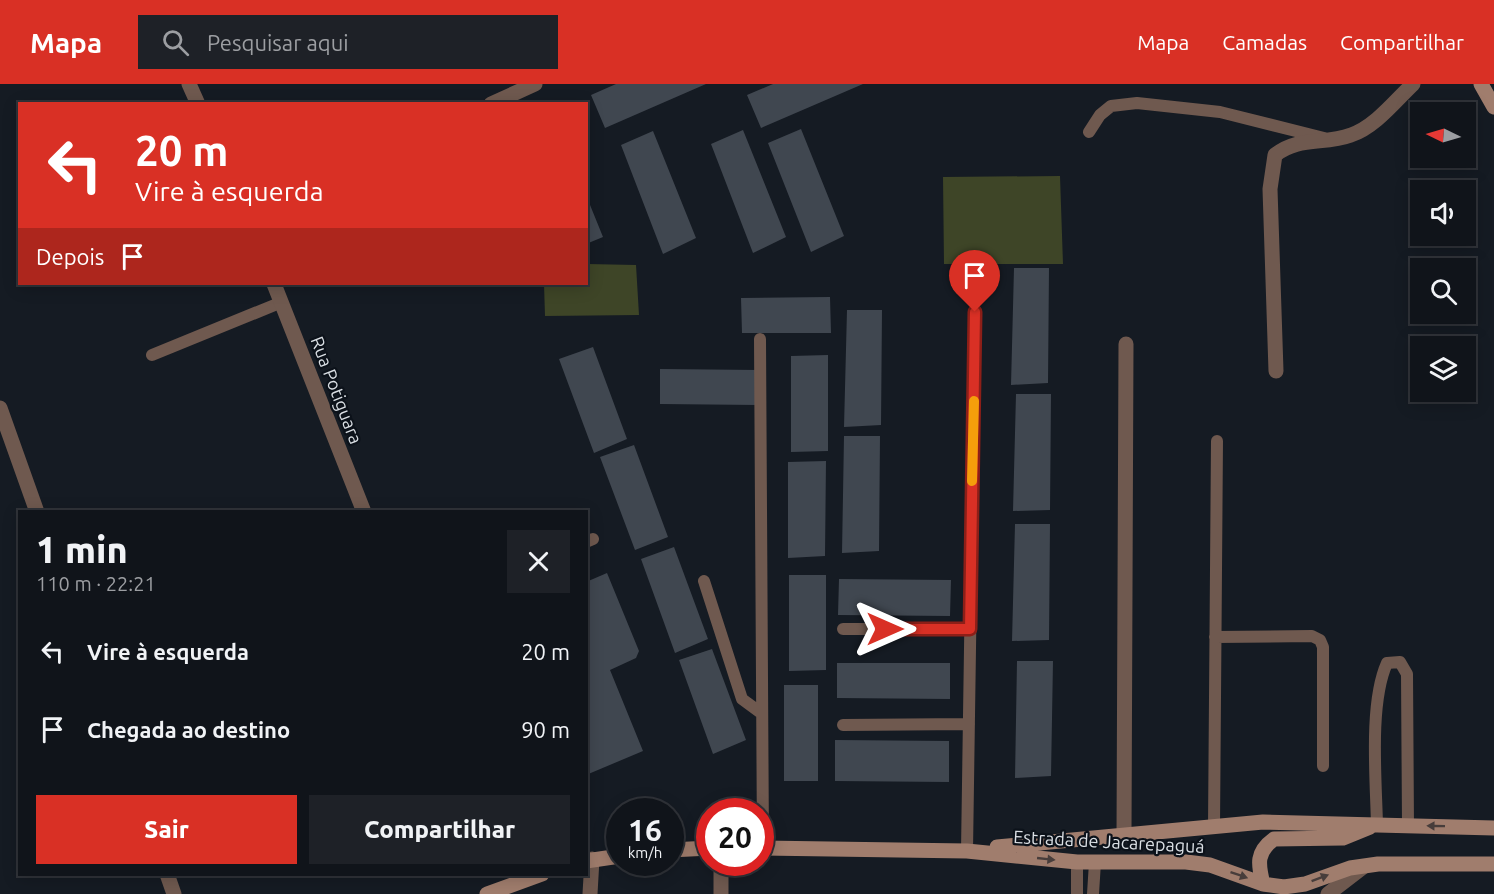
<!DOCTYPE html>
<html lang="pt">
<meta charset="utf-8">
<style>
body{margin:0;font-family:Ubuntu,sans-serif;background:#1e2127;color:#f1f3f6;height:100vh;display:flex;flex-direction:column;font-size:22px;white-space:nowrap}
*{box-sizing:border-box;margin:0}
p{font-size:20px;color:#9c9ea2}
.icon{flex:none;width:33px;height:33px;fill:none;stroke:currentColor;stroke-width:2;stroke-linecap:round;stroke-linejoin:round}
.map{position:relative;flex:1;overflow:hidden}
.sheet{position:absolute;left:18px;top:426px;width:570px;height:366px;display:flex;flex-direction:column;background:#10141a;border-radius:0px;box-shadow:0 3px 15px #0003,0 0 0 2px #303339}
.sheet>*{flex:none}
.banner{position:absolute;left:18px;top:18px;width:570px;height:183px;border-radius:0px;box-shadow:0 3px 15px #0003,0 0 0 2px #303339;background:#d93025;color:#fff;overflow:hidden}
.needle{width:39px;rotate:275deg}
.buttons{position:absolute;left:1410px;top:18px;display:grid;gap:12px}
.buttons a{display:grid;place-items:center;width:66px;height:66px;border-radius:0px;background:#10141a;box-shadow:0 3px 15px #0003,0 0 0 2px #303339;font-size:30px}
.speed{position:absolute;left:606px;top:714px;display:flex;gap:12px;font-size:30px;font-weight:700;text-align:center}
.speed>*{display:grid;place-content:center;width:78px;height:78px;border-radius:50%;background:#10141a;box-shadow:0 3px 15px #0003,0 0 0 2px #303339;line-height:1}
.speed small{font-size:15px;font-weight:400}
.speed .limit{border:9px solid #d22;background:#fff;color:#111}
.pin{position:absolute;display:grid;place-items:center;width:51px;height:51px;color:#fff;margin:-62px -26px;border-radius:50% 50% 50% 0;rotate:-45deg;box-shadow:0 0 6px #0007}
.pin .icon{rotate:45deg}
.me{position:absolute;width:66px;margin:-33px;rotate:90deg;stroke-linejoin:round;filter:drop-shadow(0 0 4px #0008)}
.turn{display:flex;align-items:center;gap:21px;height:126px;padding:0 18px;font-size:27px}
.turn .icon{width:78px;height:78px;stroke-width:2.5}
.turn b{display:block;font-size:42px;line-height:51px}
.then{display:flex;align-items:center;height:57px;padding:0 18px;background:#0003;gap:12px;font-size:22px}
.round{display:grid;place-items:center;flex:none;width:63px;height:63px;border-radius:0px;background:#1e2127}
.headline{display:flex;align-items:center;justify-content:space-between;height:102px;padding:0 18px}
h1{font-size:36px;font-weight:800;line-height:45px}
.action{display:flex;gap:12px;margin-top:auto;padding:12px 18px}
.action a{flex:1;height:69px;border-radius:0px;background:#d93025;color:#fff;font-size:24px;font-weight:800;line-height:69px;text-align:center}
.action a+a{background:#1e2127;color:#f1f3f6}
ul{padding:0;list-style:none}
li{display:flex;align-items:center;gap:18px;height:78px;padding:0 18px}
li div{flex:1}
li b{display:block;font-size:22px}
li em{font-style:normal}
header{display:flex;align-items:center;gap:36px;box-sizing:border-box;height:84px;padding:0 30px;background:#d93025;color:#fff}
header strong{font-size:28px}
nav{display:flex;gap:33px;margin-inline-start:auto;font-size:21px}
.search{width:420px;height:54px;background:#1e2127;display:flex;align-items:center;gap:15px;box-sizing:border-box;padding:0 21px;border-radius:0px;color:#9c9ea2;font-size:22px}
.map>svg:first-child{display:block}
.green{fill:#3e4527}
.building{fill:#404750}
.lines{fill:none;stroke-linecap:round;stroke-linejoin:round}
.lane{stroke:#6f594f;stroke-width:12}
.street{stroke:#6f594f;stroke-width:15}
.secondary{stroke:#a07d6d;stroke-width:15}
.oneway{fill:#473d3b}
.route-casing{stroke:#8d1f18;stroke-width:15}
.route{stroke:#d93025;stroke-width:10}
.slow{stroke:#f59e0b;stroke-width:10}
.labels{text-anchor:middle;dominant-baseline:central;stroke-width:4.5;stroke-linejoin:round;paint-order:stroke}
.street-label{font-size:18px;fill:#dadfe4;stroke:#0c121a}
</style>
<header>
<strong>Mapa</strong>
<div class="search"><svg class="icon" aria-label="search" viewBox="0 0 24 24"><circle cx="10" cy="10" r="6"/><path d="M15 15l6 6"/></svg>Pesquisar aqui</div>
<nav><a>Mapa</a><a>Camadas</a><a>Compartilhar</a></nav>
</header>
<div class="map">
<svg width="1494" height="810" viewBox="0 0 1494 810">
<rect width="100%" height="100%" fill="#151b23"/>
<path class="green" d="M1060 92 1063 180H944L943 93Z
M587 180 636 181 639 231 545 232 544 200H586Z"/>
<path class="building" d="M616 0H706L605 44 591 11Z
M773 0H863L761 44 747 11Z
M801 45 844 152 811 168 768 59Z
M743 46 786 153 753 169 711 60Z
M653 47 696 154 663 170 621 61Z
M586 111 603 153 586 160Z
M1014 184H1049L1048 299 1011 301Z
M830 213 831 249H742L741 214Z
M847 226H882L881 341 844 343Z
M593 263 627 355 594 369 559 275Z
M828 271V367L791 368V272Z
M660 285 759 286 758 321 660 320Z
M1016 310H1051L1050 426 1013 427Z
M844 352H880L879 467 842 469Z
M634 361 668 453 635 466 600 373Z
M826 377 825 472 788 474V378Z
M1015 440H1050L1049 556 1012 557Z
M674 463 708 555 675 569 641 475Z
M607 489 639 567 636 574 610 586 643 667 586 691V498Z
M789 491H826V586L789 587Z
M839 495 951 496 950 532 838 531Z
M712 565 746 656 713 670 679 576Z
M1017 577H1053L1051 692 1015 694Z
M837 579H950V615L837 614Z
M784 601H818V697H784Z
M835 656 949 657V698L835 697Z"/>
<g class="lines">
<path class="lane" d="M1089 48 1100 31 1111 22 1137 19 1220 28 1324 54
M760 255 763 764
M152 271 282 218
M586 458 593 455
M704 497 742 615 761 629
M843 545H970
M1215 553 1312 552 1320 556 1323 563V682
M843 641 969 640
M1377 741C1376 695 1369 619 1387 579L1400 578 1407 590 1408 742
M1214 743 1217 357
M967 767 975 228
M1077 810V778
M1093 810 1095 778"/>
<path class="street" d="M189 0 198 20
M491 20 535 0
M274 200 364 428
M1276 287 1270 105 1275 71C1299 52 1324 61 1351 51 1375 43 1395 17 1413 0
M0 324 37 428
M1124 751 1126 260
M721 778V810
M167 790 174 810
M590 810 592 775
M1328 810 1363 783"/>
<path class="secondary" d="M1481 0 1494 23
M997 763 1263 738 1494 744
M760 764 967 767 1077 778H1186L1210 781 1263 800 1284 803 1305 800 1350 784 1378 780H1494
M670 766 710 764
M586 777 620 772
M1263 800C1258 780 1256 768 1274 755L1343 754 1370 743
M487 810 542 790"/>
</g>
<defs><path id="oneway-solid" d="M-6-.8H1V-3.2L6.5 0L1 3.2V.8H-6Z" transform="scale(1.5)"/></defs>
<g class="oneway">
<use href="#oneway-solid" transform="translate(1436 742) rotate(-179)"/>
<use href="#oneway-solid" transform="translate(1046 775) rotate(6)"/>
<use href="#oneway-solid" transform="translate(1239 791) rotate(19)"/>
<use href="#oneway-solid" transform="translate(1320 794) rotate(-21)"/>
</g>
<g class="lines">
<defs>
<path id="route" d="M885 545H970L975 228"/>
</defs>
<use href="#route" class="route-casing"/>
<use href="#route" class="route"/>
<path class="slow" d="M972 397 974 317"/>
</g>
<g class="labels">
<g class="street-label">
<text transform="translate(337 306) rotate(69)">Rua Potiguara</text>
<text transform="translate(1109 757) rotate(3)">Estrada de Jacarepaguá</text>
</g>
</g>
</svg>
<div class="buttons">
<a><svg class="needle" viewBox="-14 -14 28 28"><path d="M0-13l5 13h-10z" fill="#e53935"/><path d="M0 13l5-13h-10z" fill="#9c9ea2"/></svg></a>
<a><svg class="icon" aria-label="sound" viewBox="0 0 24 24"><path d="M4 9h4l5-4v14l-5-4H4zM17 9q2 3 0 6"/></svg></a>
<a><svg class="icon" aria-label="search" viewBox="0 0 24 24"><circle cx="10" cy="10" r="6"/><path d="M15 15l6 6"/></svg></a>
<a><svg class="icon" aria-label="layers" viewBox="0 0 24 24"><path d="M12 4l9 5-9 5-9-5zM3 14l9 5 9-5"/></svg></a>
</div>
<div class="speed"><div>16<small>km/h</small></div><div class="limit">20</div></div>
<div class="pin" style="left:975px;top:228px;background:#d93025"><svg class="icon" aria-label="arrive" viewBox="0 0 24 24"><path d="M6 21V4h12l-3 4 3 4H6"/></svg></div>
<svg class="me" style="left:885px;top:545px" viewBox="-20 -20 40 40"><path d="M0-17L14 15 0 8-14 15z" fill="#d93025" stroke="#fff" stroke-width="4"/></svg>
<div class="banner">
<div class="turn"><svg class="icon" aria-label="left" viewBox="0 0 24 24"><path d="M17 20v-9H6M10 6l-5 5 5 5"/></svg><div><b>20 m</b>Vire à esquerda</div></div>
<div class="then">Depois<svg class="icon" aria-label="arrive" viewBox="0 0 24 24"><path d="M6 21V4h12l-3 4 3 4H6"/></svg></div>
</div>
<section class="sheet">
<div class="headline"><div><h1>1 min</h1><p>110 m · 22:21</p></div><a class="round"><svg class="icon" aria-label="close" viewBox="0 0 24 24"><path d="M6 6l12 12M18 6L6 18"/></svg></a></div>
<ul>
<li><svg class="icon" aria-label="left" viewBox="0 0 24 24"><path d="M17 20v-9H6M10 6l-5 5 5 5"/></svg><div><b>Vire à esquerda</b></div><em>20 m</em></li>
<li><svg class="icon" aria-label="arrive" viewBox="0 0 24 24"><path d="M6 21V4h12l-3 4 3 4H6"/></svg><div><b>Chegada ao destino</b></div><em>90 m</em></li>
</ul>
<div class="action"><a>Sair</a><a>Compartilhar</a></div>
</section>
</div>
